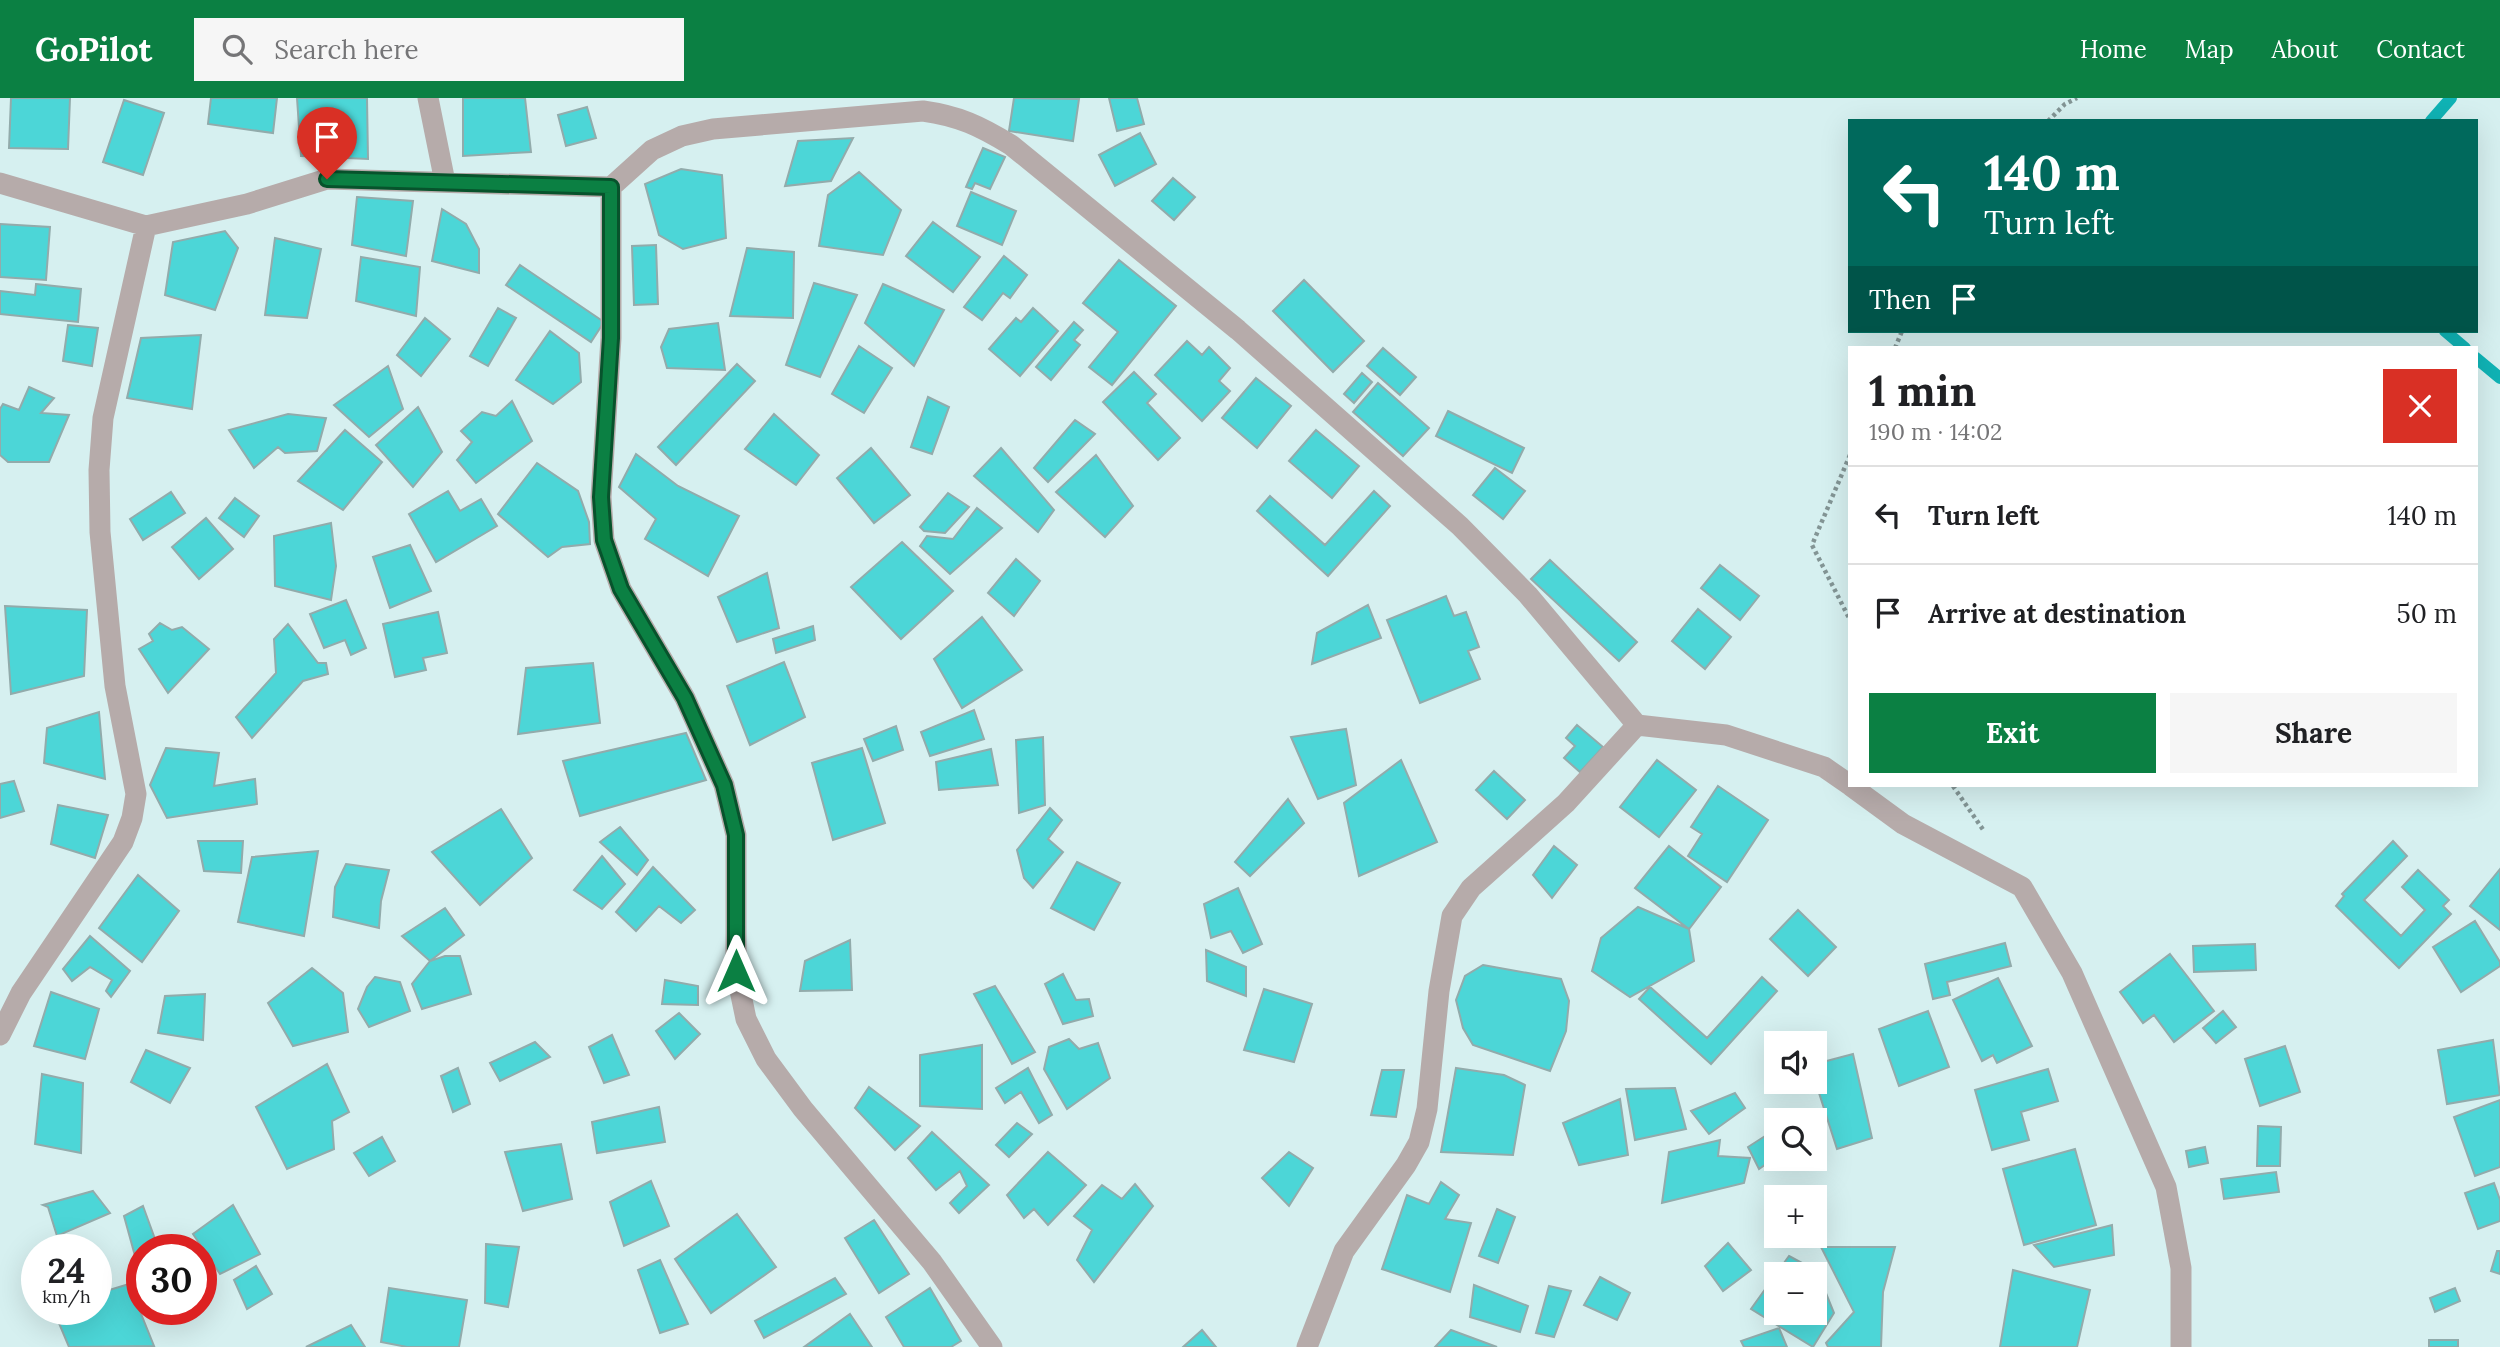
<!DOCTYPE html>
<meta charset="utf-8">
<style>
body{margin:0;font-family:Lora,serif;background:#f6f6f6;color:#202124;height:100vh;display:flex;flex-direction:column;font-size:26px;white-space:nowrap}
*{box-sizing:border-box;margin:0}
p{font-size:23px;color:#757577}
.icon{flex:none;width:38px;height:38px;fill:none;stroke:currentColor;stroke-width:2;stroke-linecap:round;stroke-linejoin:round}
.map{position:relative;flex:1;overflow:hidden}
.panel{position:absolute;left:1848px;top:248px;width:630px;height:441px;display:flex;flex-direction:column;background:#fff;border-radius:0px;box-shadow:0 7px 28px #0002}
.panel>*{flex:none}
.banner{position:absolute;left:1848px;top:21px;width:630px;height:214px;border-radius:0px;box-shadow:0 7px 28px #0002;background:#00695c;color:#fff;overflow:hidden}
.fabs{position:absolute;left:1764px;top:933px;display:grid;gap:14px}
.fabs a{display:grid;place-items:center;width:63px;height:63px;border-radius:0px;background:#fff;box-shadow:0 7px 28px #0002;font-size:35px}
.speed{position:absolute;left:21px;top:1136px;display:flex;gap:14px;font-size:35px;font-weight:700;text-align:center}
.speed>*{display:grid;place-content:center;width:91px;height:91px;border-radius:50%;background:#fff;box-shadow:0 7px 28px #0002;line-height:1}
.speed small{font-size:18px;font-weight:400}
.speed .limit{border:10px solid #d22;background:#fff;color:#111}
.pin{position:absolute;display:grid;place-items:center;width:60px;height:60px;color:#fff;margin:-72px -30px;border-radius:50% 50% 50% 0;rotate:-45deg;box-shadow:0 0 7px #0007}
.pin .icon{rotate:45deg}
.me{position:absolute;width:77px;margin:-38px;rotate:0deg;stroke-linejoin:round;filter:drop-shadow(0 0 5px #0008)}
.turn{display:flex;align-items:center;gap:24px;height:147px;padding:0 21px;font-size:32px}
.turn .icon{width:91px;height:91px;stroke-width:2.5}
.turn b{display:block;font-size:49px;line-height:60px}
.then{display:flex;align-items:center;height:66px;padding:0 21px;background:#0003;gap:14px;font-size:26px}
.round{display:grid;place-items:center;flex:none;width:74px;height:74px;border-radius:0px;background:#f6f6f6}
.summary{display:flex;align-items:center;justify-content:space-between;height:119px;padding:0 21px}
h1{font-size:42px;font-weight:700;line-height:52px}
.action{display:flex;gap:14px;margin-top:auto;padding:14px 21px}
.action a{flex:1;height:80px;border-radius:0px;background:#0b8043;color:#fff;font-size:28px;font-weight:700;line-height:80px;text-align:center}
.action a+a{background:#f6f6f6;color:#202124}
ul{padding:0;list-style:none}
li{display:flex;align-items:center;gap:21px;height:98px;padding:0 21px;border-top:2px solid #e0e0e0}
li div{flex:1}
li b{display:block;font-size:26px}
li em{font-style:normal}
header{display:flex;align-items:center;gap:42px;box-sizing:border-box;height:98px;padding:0 35px;background:#0b8043;color:#fff}
header strong{font-size:33px}
nav{display:flex;gap:38px;margin-inline-start:auto;font-size:24px}
.search{width:490px;height:63px;background:#f6f6f6;display:flex;align-items:center;gap:18px;box-sizing:border-box;padding:0 24px;border-radius:0px;color:#757577;font-size:26px}
.map>svg:first-child{display:block}
.lines{fill:none;stroke-linecap:round;stroke-linejoin:round}
.stream{stroke:#10b3b5;stroke-width:12}
.building{fill:#4cd6d7;stroke:#92abab;stroke-width:2}
.path{stroke:#839595;stroke-width:4.5;stroke-dasharray:3.5 3.5;stroke-linecap:butt}
.minor{stroke:#b6abaa;stroke-width:21}
.route-casing{stroke:#07532c;stroke-width:18}
.route{stroke:#0b8043;stroke-width:12}
</style>
<header>
<strong>GoPilot</strong>
<div class="search"><svg class="icon" aria-label="search" viewBox="0 0 24 24"><circle cx="10" cy="10" r="6"/><path d="M15 15l6 6"/></svg>Search here</div>
<nav><a>Home</a><a>Map</a><a>About</a><a>Contact</a></nav>
</header>
<div class="map">
<svg width="2500" height="1249" viewBox="0 0 2500 1249">
<rect width="100%" height="100%" fill="#d6f0f0"/>
<g class="lines">
<path class="stream" d="M2431 23 2451 0
M2445 233 2465 250
M2476 260 2500 280"/>
</g>
<path class="building" d="M11 0H70L68 51 9 50Z
M211 0H277L273 35 208 26Z
M297 0H367L368 61 301 58Z
M463 0H525L531 54 463 58Z
M1014 0 1079 1 1073 43 1009 33Z
M1109 0H1137L1144 26 1117 33Z
M124 2 164 15 143 77 103 64Z
M587 9 596 40 566 48 558 17Z
M1140 35 1156 66 1115 88 1099 57Z
M853 40 831 83 785 88 798 43Z
M983 50 1005 59 990 91 975 85 972 91 966 89Z
M681 71 722 77 726 140 683 151 659 137 645 86Z
M859 74 901 112 883 157 819 148 828 97Z
M1173 80 1195 99 1174 122 1152 103Z
M971 94 1016 113 1002 147 957 128Z
M357 99 413 103 406 158 352 147Z
M442 111 466 126 479 151V175L432 163Z
M933 124 980 159 953 194 906 158Z
M0 126 50 129 46 182 0 179Z
M225 133 238 150 215 212 165 197 173 144Z
M275 140 321 151 307 220 265 217Z
M656 147 658 206 634 207 632 148Z
M747 150 794 154 793 220 730 218Z
M1004 158 1027 177 1010 200 1003 195 982 222 964 209Z
M361 159 420 169 416 218 356 203Z
M1119 162 1176 208 1112 287 1089 269 1118 234 1083 205Z
M520 167 604 224 591 244 506 187Z
M1304 182 1364 243 1333 274 1273 213Z
M814 185 857 197 820 279 786 267Z
M36 186 81 191 78 224 0 216V193L35 197Z
M883 186 944 212 914 268 865 225Z
M498 210 516 220 488 268 470 258Z
M1033 210 1058 233 1020 278 989 251 1016 220 1021 224Z
M425 220 450 241 421 278 397 257Z
M1074 224 1083 232 1074 242 1080 247 1051 282 1036 269Z
M718 225 725 272 667 270 661 249 669 231Z
M68 227 98 230 92 268 63 263Z
M550 233 579 255 581 284 553 306 516 282Z
M201 237 192 311 127 300 141 240Z
M1187 243 1202 257 1209 249 1230 270 1219 283 1230 293 1202 323 1155 277Z
M859 248 892 270 864 315 832 296Z
M1383 250 1416 279 1400 297 1367 268Z
M737 266 755 283 676 367 658 349Z
M388 268 403 311 369 339 334 307Z
M1134 274 1156 296 1147 305 1180 340 1158 362 1103 304Z
M1362 275 1372 284 1354 305 1344 296Z
M1256 280 1291 308 1257 350 1222 320Z
M1378 285 1429 330 1403 358 1353 314Z
M29 289 54 300 41 315 69 317 49 364H8L0 357V311L3 306 19 312Z
M928 299 949 309 932 356 911 349Z
M512 303 532 343 476 385 457 362 472 344 461 333 482 314 496 318Z
M418 309 442 354 413 389 376 347Z
M1448 313 1524 350 1512 375 1436 338Z
M288 316 326 320 317 353 285 355 278 349 254 370 229 332Z
M774 316 819 357 796 387 745 351Z
M1075 322 1095 336 1048 384 1034 370Z
M345 332 382 364 343 412 298 383Z
M1316 332 1359 368 1332 400 1289 363Z
M871 350 910 397 874 425 837 380Z
M1001 350 1054 412 1038 434 974 378Z
M636 356 678 388 739 418 708 478 645 441 656 421 619 389Z
M1096 357 1133 408 1105 439 1056 394Z
M537 365 578 393 589 424 590 446 562 449 548 459 498 416Z
M1495 370 1525 393 1503 421 1473 397Z
M448 393 460 413 481 401 497 428 436 464 409 416Z
M1374 393 1390 408 1328 478 1257 413 1270 398 1325 447Z
M171 394 185 415 143 442 130 421Z
M948 395 969 409 945 435 924 433 920 429Z
M235 400 259 418 244 439 219 420Z
M977 410 1002 430 950 476 920 448 927 438 953 441Z
M206 420 233 451 199 481 172 449Z
M331 425 336 468 331 502 275 488 274 438Z
M902 444 953 493 901 541 851 489Z
M410 447 431 493 390 510 373 459Z
M1016 461 1040 483 1014 518 988 495Z
M1550 462 1637 544 1619 563 1531 481Z
M1720 467 1759 498 1740 522 1701 490Z
M767 475 779 530 737 544 718 499Z
M1446 498 1454 518 1466 514 1479 549 1468 553 1480 581 1420 605 1387 522Z
M346 502 366 550 351 557 345 542 324 550 310 516Z
M1368 507 1381 540 1312 566 1317 535Z
M5 508 87 512 84 578 11 596Z
M1698 511 1731 539 1705 571 1672 543Z
M438 514 447 555 423 560 426 572 395 579 383 526Z
M982 519 1022 572 962 610 934 561Z
M160 525 172 532 182 529 209 551 168 595 139 551 153 543 149 536Z
M288 526 318 565H326L328 576 303 583 252 640 236 619 276 575 274 541Z
M813 528 815 542 776 555 773 541Z
M784 564 805 619 750 647 727 588Z
M593 565 600 625 518 636 526 570Z
M974 612 984 641 930 658 921 634Z
M99 614 105 681 44 665 47 630Z
M1577 627 1603 649 1580 674 1564 660 1575 648 1566 640Z
M896 628 903 652 873 663 864 641Z
M1346 631 1356 687 1318 701 1291 639Z
M686 635 706 682 580 718 563 663Z
M1043 639 1045 707 1019 715 1016 642Z
M166 650 219 655 214 688 255 681 257 706 167 720 150 687Z
M862 650 885 725 833 742 812 665Z
M991 651 998 687 939 692 936 664Z
M1401 662 1437 744 1359 778 1344 705Z
M1657 662 1696 692 1659 739 1620 709Z
M1494 673 1525 702 1507 721 1476 692Z
M14 683 24 713 0 720V686Z
M1718 688 1768 722 1727 784 1688 758 1702 736 1691 729Z
M1288 701 1304 725 1250 778 1235 764Z
M58 707 108 717 95 760 51 746Z
M1050 710 1062 722 1048 741 1063 754 1033 790 1024 780 1017 752Z
M501 711 532 760 480 807 432 754Z
M620 729 648 762 637 777 600 744Z
M198 743H243L241 775 204 773Z
M2393 743 2407 758 2364 802 2401 838 2425 812 2402 789 2418 772 2449 802 2443 808 2451 816 2399 870 2336 808 2344 798 2342 796Z
M1554 748 1577 767 1552 800 1533 777Z
M1669 748 1721 789 1689 831 1635 790Z
M318 753 304 838 238 824 252 759Z
M602 758 625 786 602 811 574 792Z
M1077 764 1120 785 1094 832 1051 810Z
M346 766 389 772 381 803 379 830 333 819 335 789Z
M653 769 695 812 681 825 659 808 636 833 616 814Z
M2500 771V832L2470 808Z
M138 777 179 813 142 864 99 830Z
M1238 790 1262 846 1243 855 1231 833 1211 840 1204 806Z
M1638 809 1689 831 1694 863 1630 899 1592 873 1601 840Z
M445 810 464 837 430 863 402 838Z
M1798 812 1836 849 1808 878 1770 841Z
M2475 823 2500 864V868L2461 894 2433 849Z
M90 838 130 873 111 899 106 893 112 882 90 869 72 883 63 871Z
M850 842 852 892 800 893 805 863Z
M2005 845 2011 868 1947 884 1950 897 1933 901 1925 866Z
M2255 846 2256 872 2194 874 2193 848Z
M1206 852 1246 869V898L1207 883Z
M2170 856 2214 913 2174 944 2154 917 2143 925 2120 894Z
M445 858H460L471 896 422 911 412 886 430 863Z
M1483 867 1561 881 1569 903 1566 933 1550 973 1473 947 1463 930 1456 902 1465 878Z
M312 870 343 895 348 934 293 948 268 905Z
M1063 876 1076 902 1089 901 1093 918 1063 926 1045 886Z
M375 879 400 884 410 913 369 929 358 911 367 889Z
M1762 879 1777 893 1711 966 1639 901 1650 889 1707 940Z
M1998 880 2032 948 1997 965 1993 957 1982 963 1953 902Z
M665 882 698 888V907L662 906Z
M995 888 1035 954 1012 966 974 896Z
M1264 891 1312 906 1294 964 1244 952Z
M51 894 99 911 85 961 34 948Z
M205 896 203 942 158 935 165 898Z
M1928 913 1949 969 1899 988 1879 931Z
M2223 913 2236 929 2216 945 2203 930Z
M679 915 700 936 675 961 656 933Z
M612 937 629 977 604 985 589 949Z
M1069 941 1079 951 1098 945 1110 980 1067 1011 1044 971 1049 949Z
M2493 942 2500 997 2447 1006 2438 952Z
M535 944 550 959 500 983 490 965Z
M982 947V1011L920 1008V957Z
M2285 948 2300 994 2260 1008 2245 961Z
M146 952 190 970 170 1005 131 984Z
M1853 956 1872 1040 1837 1051 1819 995 1806 994 1805 984H1815V966Z
M327 966 349 1014 332 1023 334 1051 287 1071 256 1009Z
M458 970 470 1006 453 1014 441 978Z
M1028 970 1052 1017 1039 1025 1021 994 1005 1005 996 990Z
M1456 970 1504 977 1525 987 1513 1057 1441 1054Z
M2048 971 2058 1003 2021 1014 2029 1042 1992 1052 1975 992Z
M1382 972H1404L1396 1019 1371 1017Z
M42 976 83 985 81 1055 35 1046Z
M869 989 920 1028 895 1052 855 1010Z
M1675 990 1686 1031 1635 1042 1626 991Z
M1735 995 1745 1010 1709 1036 1691 1013Z
M1620 1001 1628 1057 1579 1067 1563 1025Z
M2500 1002V1069L2475 1078 2454 1019Z
M659 1009 665 1044 597 1055 592 1024Z
M1017 1025 1032 1036 1009 1059 996 1047Z
M2258 1028 2281 1029 2280 1068H2257Z
M1776 1031V1059L1759 1071 1748 1049Z
M932 1034 989 1087 959 1115 950 1105 967 1088 960 1073 936 1092 908 1060Z
M382 1039 395 1063 369 1078 354 1055Z
M1720 1042 1718 1058 1750 1060 1744 1085 1662 1105 1669 1054Z
M561 1046 572 1101 523 1113 505 1054Z
M2205 1049 2208 1065 2189 1069 2186 1053Z
M2075 1051 2096 1127 2024 1147 2003 1071Z
M1048 1054 1086 1087 1048 1127 1034 1111 1024 1120 1007 1097Z
M1289 1054 1313 1070 1289 1108 1262 1080Z
M2276 1074 2279 1094 2224 1101 2221 1081Z
M651 1083 669 1128 624 1148 610 1104Z
M1441 1084 1459 1097 1445 1121 1471 1125 1450 1194 1382 1171 1407 1097 1429 1106Z
M2494 1085 2500 1102V1123L2478 1131 2465 1095Z
M1135 1086 1153 1108 1094 1184 1077 1162 1092 1132 1074 1118 1102 1087 1122 1101Z
M93 1093 110 1115 57 1138 48 1109 43 1107Z
M233 1107 260 1156 220 1176 193 1136Z
M143 1108 159 1152H142V1175L140 1176 124 1118Z
M1497 1111 1515 1119 1498 1165 1479 1158Z
M737 1116 776 1169 711 1215 675 1161Z
M874 1122 909 1176 879 1195 845 1140Z
M2112 1127 2114 1157 2054 1169 2034 1147Z
M1728 1145 1751 1172 1723 1193 1705 1168Z
M486 1146 519 1149 508 1209 485 1205Z
M1821 1149H1895L1883 1194 1881 1249H1828L1826 1245 1854 1214Z
M2497 1153H2500V1176L2491 1173Z
M1789 1158 1817 1173 1834 1215 1813 1249 1751 1211 1776 1176V1214H1815V1176H1776Z
M660 1162 688 1226 660 1235 638 1172Z
M256 1168 272 1196 247 1211 234 1182Z
M2013 1172 2090 1192 2077 1249H2000Z
M1600 1179 1630 1195 1617 1222 1584 1207Z
M835 1180 846 1196 764 1240 755 1223Z
M129 1186 154 1248 69 1249 53 1211H96V1196Z
M1474 1187 1528 1208 1520 1234 1470 1219Z
M1549 1188 1571 1193 1554 1239 1536 1235Z
M389 1190 467 1202 459 1249H407L381 1244Z
M930 1190 961 1243 951 1249H904L886 1219Z
M2455 1190 2460 1203 2435 1214 2430 1200Z
M850 1216 872 1249H804Z
M351 1227 365 1249H306Z
M1779 1230 1787 1249H1744L1741 1243Z
M1202 1232 1216 1249H1183Z
M1451 1232 1497 1249H1435Z
M2429 1242H2458V1249H2429Z"/>
<g class="lines">
<path class="path" d="M2048 23 2065 6 2077 0
M1895 250 1902 233
M1850 357 1812 447 1850 522
M1953 688 1984 733"/>
<path class="minor" d="M428 0 445 84
M0 85 146 128 247 106 327 81 611 89 652 52 682 38 713 31 923 13C959 18 980 28 1011 47L1238 232 1460 428 1528 497 1637 627 1726 637 1824 669 1850 687
M611 89V240L601 399 604 442 621 491 685 600 724 687 736 737V873L746 921 766 961 803 1011 932 1164 992 1249
M1851 688 1903 726 2022 789 2072 875 2166 1089 2181 1170V1249
M0 937 21 895 123 744 132 720 136 696 115 588 100 434 99 372 103 320 146 128
M1307 1249 1344 1153 1406 1067 1419 1044 1427 1011 1439 893 1452 818 1471 790 1566 705 1637 627"/>
</g>
<g class="lines">
<defs>
<path id="route" d="M327 81 611 89V240L601 399 604 442 621 491 685 600 724 687 736 737V873"/>
</defs>
<use href="#route" class="route-casing"/>
<use href="#route" class="route"/>
</g>
</svg>
<div class="fabs">
<a><svg class="icon" aria-label="sound" viewBox="0 0 24 24"><path d="M4 9h4l5-4v14l-5-4H4zM17 9q2 3 0 6"/></svg></a>
<a><svg class="icon" aria-label="search" viewBox="0 0 24 24"><circle cx="10" cy="10" r="6"/><path d="M15 15l6 6"/></svg></a>
<a>+</a>
<a>−</a>
</div>
<div class="speed"><div>24<small>km/h</small></div><div class="limit">30</div></div>
<div class="pin" style="left:327px;top:81px;background:#d93025"><svg class="icon" aria-label="arrive" viewBox="0 0 24 24"><path d="M6 21V4h12l-3 4 3 4H6"/></svg></div>
<svg class="me" style="left:736px;top:873px" viewBox="-20 -20 40 40"><path d="M0-17L14 15 0 8-14 15z" fill="#0b8043" stroke="#fff" stroke-width="4"/></svg>
<div class="banner">
<div class="turn"><svg class="icon" aria-label="left" viewBox="0 0 24 24"><path d="M17 20v-9H6M10 6l-5 5 5 5"/></svg><div><b>140 m</b>Turn left</div></div>
<div class="then">Then<svg class="icon" aria-label="arrive" viewBox="0 0 24 24"><path d="M6 21V4h12l-3 4 3 4H6"/></svg></div>
</div>
<section class="panel">
<div class="summary"><div><h1>1 min</h1><p>190 m · 14:02</p></div><a class="round" style="background:#d93025;color:#fff"><svg class="icon" aria-label="close" viewBox="0 0 24 24"><path d="M6 6l12 12M18 6L6 18"/></svg></a></div>
<ul>
<li><svg class="icon" aria-label="left" viewBox="0 0 24 24"><path d="M17 20v-9H6M10 6l-5 5 5 5"/></svg><div><b>Turn left</b></div><em>140 m</em></li>
<li><svg class="icon" aria-label="arrive" viewBox="0 0 24 24"><path d="M6 21V4h12l-3 4 3 4H6"/></svg><div><b>Arrive at destination</b></div><em>50 m</em></li>
</ul>
<div class="action"><a>Exit</a><a>Share</a></div>
</section>
</div>
